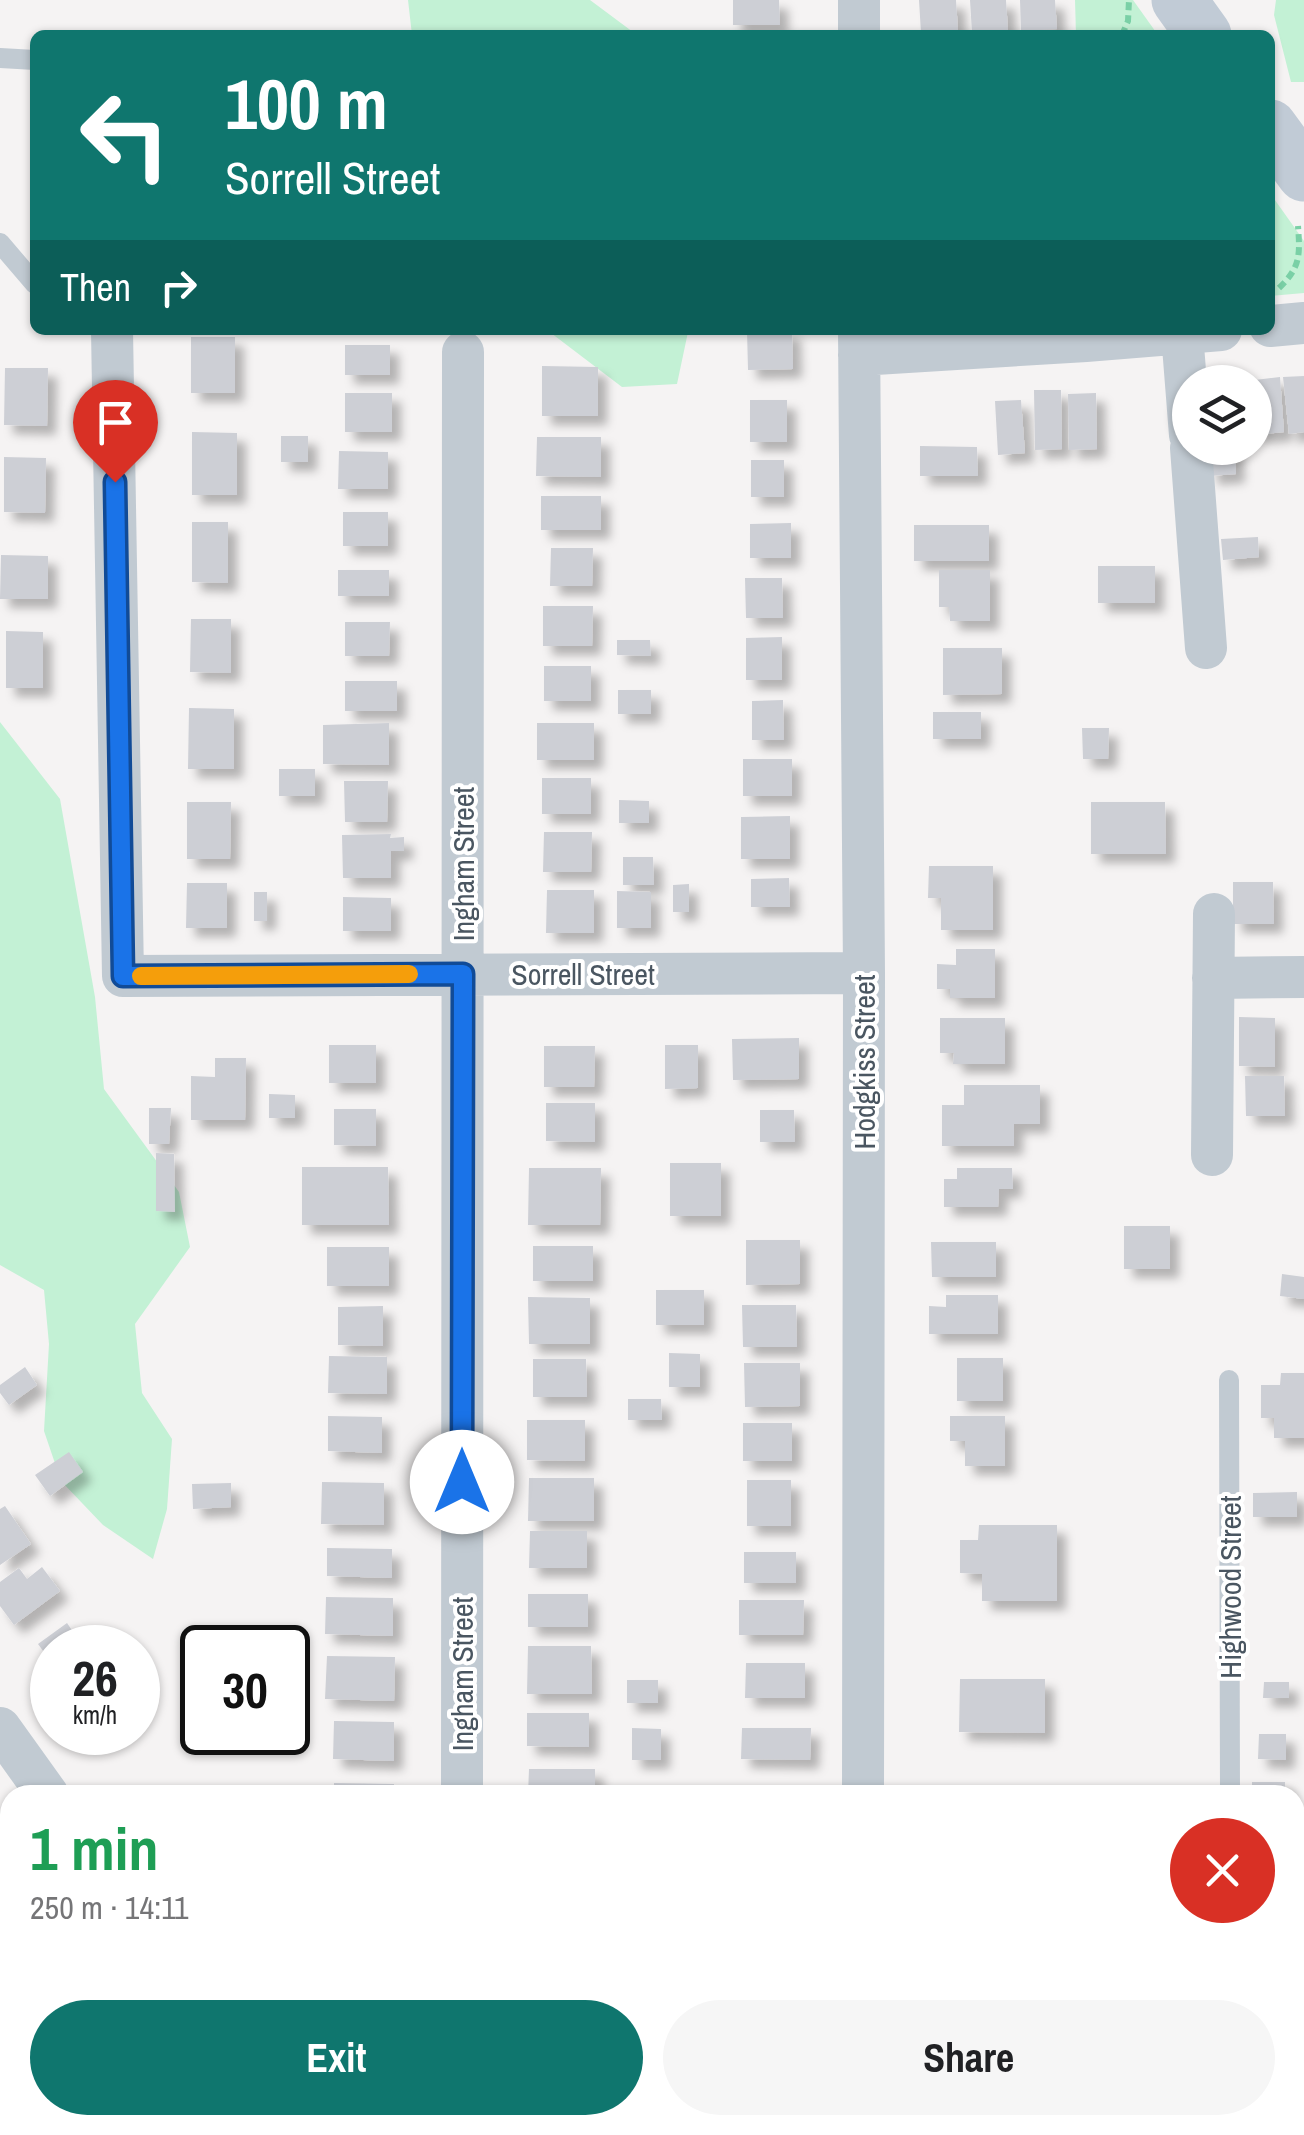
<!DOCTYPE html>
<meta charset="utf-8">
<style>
body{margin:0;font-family:"Archivo Narrow",sans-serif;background:#f6f6f6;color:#202124;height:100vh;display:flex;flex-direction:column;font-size:38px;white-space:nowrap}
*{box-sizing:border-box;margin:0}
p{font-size:32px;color:#757577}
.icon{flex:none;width:55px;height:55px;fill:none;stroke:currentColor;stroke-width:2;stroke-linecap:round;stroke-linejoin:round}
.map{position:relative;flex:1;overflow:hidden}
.details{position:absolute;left:0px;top:1785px;width:1305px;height:350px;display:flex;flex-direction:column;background:#fff;border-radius:30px 30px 0 0;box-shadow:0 2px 8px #0004}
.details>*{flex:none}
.guide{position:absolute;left:30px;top:30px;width:1245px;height:305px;border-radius:15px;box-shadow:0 2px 8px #0004;background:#0f766e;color:#fff;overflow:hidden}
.controls{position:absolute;left:1172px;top:365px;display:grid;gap:20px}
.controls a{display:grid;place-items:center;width:100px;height:100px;border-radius:50%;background:#fff;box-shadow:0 2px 8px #0004;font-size:50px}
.speed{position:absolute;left:30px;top:1625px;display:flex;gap:20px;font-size:50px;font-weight:700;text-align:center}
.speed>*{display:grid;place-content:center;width:130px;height:130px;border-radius:50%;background:#fff;box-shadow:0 2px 8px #0004;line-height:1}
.speed small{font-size:25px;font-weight:400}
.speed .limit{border:5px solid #111;border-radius:15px;background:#fff;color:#111}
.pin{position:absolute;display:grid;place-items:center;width:85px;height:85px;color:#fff;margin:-102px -42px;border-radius:50% 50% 50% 0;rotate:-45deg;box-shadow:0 0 10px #0007}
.pin .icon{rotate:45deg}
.me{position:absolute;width:110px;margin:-55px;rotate:0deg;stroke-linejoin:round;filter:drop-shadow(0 0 8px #0008)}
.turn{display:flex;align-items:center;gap:35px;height:210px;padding:0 30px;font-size:45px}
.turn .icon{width:130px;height:130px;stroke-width:2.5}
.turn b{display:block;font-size:70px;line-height:85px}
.then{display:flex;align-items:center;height:95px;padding:0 30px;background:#0003;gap:20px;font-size:38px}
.round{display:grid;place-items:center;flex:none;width:105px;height:105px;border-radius:52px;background:#f6f6f6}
.headline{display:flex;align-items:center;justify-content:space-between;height:170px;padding:0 30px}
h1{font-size:60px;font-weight:800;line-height:75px;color:#1e9e55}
.action{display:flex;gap:20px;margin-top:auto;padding:20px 30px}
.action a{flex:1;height:115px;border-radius:60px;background:#0f766e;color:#fff;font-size:40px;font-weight:800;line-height:115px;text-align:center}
.action a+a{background:#f6f6f6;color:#202124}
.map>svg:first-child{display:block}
.green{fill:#c3f1d5}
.building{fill:#cdcfd5;filter:url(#shadow)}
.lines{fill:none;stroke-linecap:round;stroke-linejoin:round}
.path{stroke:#7ad0a6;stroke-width:6;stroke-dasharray:8 5;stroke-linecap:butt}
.lane{stroke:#c1cad2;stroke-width:20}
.street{stroke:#c1cad2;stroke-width:42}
.secondary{stroke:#c1cbd6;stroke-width:55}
.route-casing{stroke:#114b97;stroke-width:25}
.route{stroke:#1a73e8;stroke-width:18}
.slow{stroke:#f59e0b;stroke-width:18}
.labels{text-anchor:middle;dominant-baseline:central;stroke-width:8;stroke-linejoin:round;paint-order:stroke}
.street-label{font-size:30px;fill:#4a5661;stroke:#fff}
</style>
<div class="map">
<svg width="1304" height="2135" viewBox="0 0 1304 2135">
<defs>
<filter id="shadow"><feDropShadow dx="9" dy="9" stdDeviation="5" flood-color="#0004"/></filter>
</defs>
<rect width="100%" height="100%" fill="#f5f3f3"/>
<path class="green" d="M408 0H590L637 35H412Z
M1075 0H1133L1158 35H1076Z
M1276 0H1304V82H1291L1274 15Z
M1270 193 1304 241V293L1270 296Z
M547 330H686L688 332 677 384 622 387Z
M0 722 60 799 95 997 104 1089 179 1192 190 1247 135 1324 142 1393 172 1439 167 1509 153 1559 103 1525 61 1481 44 1431 49 1344 44 1290 0 1265Z"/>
<path class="building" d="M733 0H779L780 25H733Z
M919 0H956L958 31 921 33Z
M970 0H1006L1008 31 972 33Z
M1020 0H1055L1057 29 1021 31Z
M747 330H792L793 369 748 370Z
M191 337H235V393H191Z
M345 345H390V375H345Z
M542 366 598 367V416H542Z
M5 368H48L47 426 4 425Z
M1304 376V432L1289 434 1283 377Z
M1280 377 1284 432 1255 435V380Z
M1034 390H1061L1062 449 1035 450Z
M345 393H392V432H345Z
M1096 393 1097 449 1069 450 1068 394Z
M750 400H787V442H750Z
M1021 400 1025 453 998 455 995 401Z
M192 432 237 433V495H192Z
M281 436H308V462H281Z
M537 437H601V477L536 476Z
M920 446 977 447 978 476H920Z
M1207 448H1235L1236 474 1209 476Z
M339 451 388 452V489H338Z
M4 457 46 458 45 513 4 512Z
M751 460H784V497H751Z
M541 496H601V530H541Z
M343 512H388V546H343Z
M192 522H228V583L192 582Z
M791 523V558H750V524Z
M914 525H989V561H914Z
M1258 537 1259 557 1223 560 1221 539Z
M551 548H593L592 586H550Z
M1 555 48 556V599H0Z
M1098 566H1155V603H1098Z
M338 570H389V596H338Z
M939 570H990V621H950L949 607H939Z
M745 578H782L783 618H746Z
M543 606H593L592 646H543Z
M191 619H231V673L190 672Z
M345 622H390L389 656H345Z
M6 631 43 632V688H6Z
M782 637V680H746V638Z
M617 640H650L651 656 617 655Z
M943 648H1002V694L943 695Z
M544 666H591V701H544Z
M345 681H397V711H345Z
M618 690H651V714H618Z
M783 700 784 740H752V701Z
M189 708 234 709V769H188Z
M933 712H981V739H933Z
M389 723V765L323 764V725Z
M537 723H594V760H537Z
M1082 728H1109L1108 759H1083Z
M743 759H792V796H743Z
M279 769H315V796H279Z
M542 778H591V814H542Z
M344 781H388L387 822H345Z
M619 800 649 801V823H619Z
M187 802H231L230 859H187Z
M1091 802H1165L1166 854H1091Z
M790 816V859H741V817Z
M544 832H592L591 872H543Z
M391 834 390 838 404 837V851H391V878H343L342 835Z
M623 857H653L654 885H623Z
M929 866H993V930H941V898H928Z
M789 878 790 907H751V879Z
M1233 882H1273L1274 924H1233Z
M187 883H227V928H186Z
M689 884V912H673V885Z
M547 890H594V933H546Z
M617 891 651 892V928H617Z
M254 892H267V921H254Z
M343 897 391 898V931H343Z
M956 949H995V998H950V989H937V964L956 965Z
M1239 1017 1275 1018V1067L1239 1066Z
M940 1018H1005V1064H953L954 1053H940Z
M799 1038V1079L733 1080 732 1039Z
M329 1045H376V1083H329Z
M665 1045H698V1088L665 1089Z
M544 1046H595L594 1087H544Z
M215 1058H246L245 1120H191V1076L215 1077Z
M1245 1076H1284L1285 1116H1246Z
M964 1085H1040V1124H1014V1146H942V1105H964Z
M269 1094 295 1095V1118H269Z
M546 1103H595V1142L546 1141Z
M149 1108H171L169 1144H149Z
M334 1109H376V1146L334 1145Z
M760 1110H794L795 1142H760Z
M156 1153 174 1154 175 1212 156 1211Z
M670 1163H721V1216H670Z
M302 1167H388L389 1225H302Z
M529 1168H601L600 1225H528Z
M957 1168H1012L1013 1189H999L998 1207H944V1179H957Z
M1124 1226H1170V1269H1124Z
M746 1240H800V1284L746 1285Z
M931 1242H996V1277H932Z
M533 1246H593V1281H533Z
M327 1247H389V1286H327Z
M1282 1274 1304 1277V1299L1280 1296Z
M656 1290H704V1325H656Z
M946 1295H998V1334H929V1306L946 1307Z
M528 1297 590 1298V1344H529Z
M742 1305H796L797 1347H743Z
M383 1306V1346L338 1345V1307Z
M669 1353 700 1354V1387H669Z
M329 1356 387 1357V1394L328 1393Z
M957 1358H1003V1401H957Z
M533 1359H586L587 1397H533Z
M744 1363H800V1406L745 1407Z
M25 1367 37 1385 9 1405 0 1393V1385Z
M1281 1373H1304V1438H1274V1418H1261V1385H1280Z
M628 1399H661L662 1420H628Z
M328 1416 382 1417V1453L328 1451Z
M950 1416H1005V1466H965V1441H950Z
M527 1420H585V1461L527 1460Z
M743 1423H792V1461H743Z
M69 1452 83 1472 50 1496 35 1475Z
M529 1478H594V1521H528Z
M747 1480H791V1526H747Z
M322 1482 384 1483V1525L321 1524Z
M231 1483V1507L193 1509 192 1484Z
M1297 1492V1517H1253V1493Z
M5 1506 31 1544 0 1565V1509Z
M979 1525H1057V1601H982V1574L960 1573V1540H978Z
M530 1531H587V1568H529Z
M327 1548 392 1549V1578L327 1576Z
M744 1552H796V1583H744Z
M42 1567 60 1591 14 1625 0 1606V1582L19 1568 27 1579Z
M528 1594H588V1627H528Z
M326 1597 393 1598V1636L325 1634Z
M739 1600H804L803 1635H739Z
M67 1623 84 1648H52V1663L38 1644Z
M528 1646H591L592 1694H527Z
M327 1656 395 1657 394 1701 325 1699Z
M746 1663H805V1698H745Z
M960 1679H1045V1733L959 1732Z
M627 1680H658V1703H627Z
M1264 1682H1289V1698H1263Z
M527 1713H589V1747L527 1746Z
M334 1721 394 1722V1761L333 1759Z
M632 1728 661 1729V1760H632Z
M742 1728H811L810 1760 741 1759Z
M1259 1734H1286V1760L1258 1759Z
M529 1769H595V1795H528Z
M1252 1782H1285V1795H1252Z
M334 1783 394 1784V1795H334Z
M0 1867 10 1881V1908L0 1915Z
M0 1953H10V2014H0Z
M915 2125H1022V2135H915Z
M1247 2125H1277L1276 2133 1247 2132Z
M65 2127 67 2135H41V2134Z"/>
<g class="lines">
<path class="path" d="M1122 35 1128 21 1129 0
M1279 288C1301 267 1300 254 1298 226"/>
<path class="lane" d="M0 58 35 60
M0 243 35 284
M1229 1380 1230 1795
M259 2125 272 2135
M401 2125V2131H462
M236 2135 237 2125
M1222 2135V2125"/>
<path class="street" d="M859 35V0
M1270 326 1304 323
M112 330 123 976 864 973
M859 330 864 973 863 1795
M1182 333 1190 435
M859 355 1086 341 1221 330
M1191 448 1206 648
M1213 978 1304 977
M1212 1155 1214 914
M0 1728 48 1795
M462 1795 463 352
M106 2125V2135
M462 2125V2135
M863 2135V2125"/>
<path class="secondary" d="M1179 0 1204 35
M1270 127 1304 174"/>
</g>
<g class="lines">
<defs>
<path id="route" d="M115 482 123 976 463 974 462 1482"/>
</defs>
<use href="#route" class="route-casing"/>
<use href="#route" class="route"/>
<path class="slow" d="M141 976 409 974"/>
</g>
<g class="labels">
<g class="street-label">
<text transform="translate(463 864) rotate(-90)">Ingham Street</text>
<text x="583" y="974">Sorrell Street</text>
<text transform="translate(864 1062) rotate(-90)">Hodgkiss Street</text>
<text transform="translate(1230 1587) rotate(-90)">Highwood Street</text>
<text transform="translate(462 1674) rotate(-90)">Ingham Street</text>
</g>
</g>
</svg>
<div class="controls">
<a><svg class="icon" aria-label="layers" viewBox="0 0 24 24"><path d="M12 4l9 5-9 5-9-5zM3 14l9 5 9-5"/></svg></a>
</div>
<div class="speed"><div>26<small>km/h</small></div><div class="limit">30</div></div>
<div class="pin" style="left:115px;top:482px;background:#d93025"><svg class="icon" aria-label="arrive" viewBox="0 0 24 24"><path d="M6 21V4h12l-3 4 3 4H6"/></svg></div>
<svg class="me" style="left:462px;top:1482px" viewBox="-20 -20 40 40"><circle r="19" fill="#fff"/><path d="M0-13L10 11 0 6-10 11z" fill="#1a73e8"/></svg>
<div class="guide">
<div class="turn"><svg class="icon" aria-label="left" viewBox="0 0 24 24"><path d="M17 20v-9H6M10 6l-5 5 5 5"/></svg><div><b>100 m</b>Sorrell Street</div></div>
<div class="then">Then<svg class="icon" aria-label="right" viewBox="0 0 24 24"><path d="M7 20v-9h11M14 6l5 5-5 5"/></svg></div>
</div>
<section class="details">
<div class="headline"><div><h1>1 min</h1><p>250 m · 14:11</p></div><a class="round" style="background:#d93025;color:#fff"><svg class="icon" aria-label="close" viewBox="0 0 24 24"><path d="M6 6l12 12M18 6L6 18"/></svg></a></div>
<div class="action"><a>Exit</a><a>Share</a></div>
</section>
</div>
